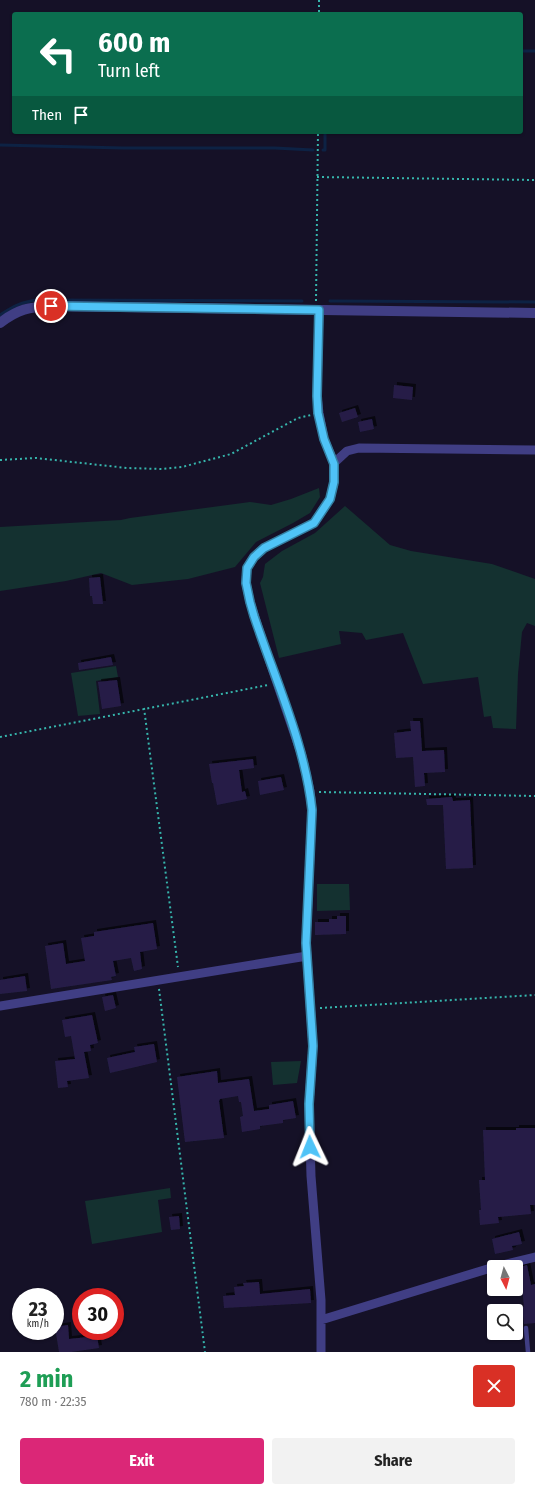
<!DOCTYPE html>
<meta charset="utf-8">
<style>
body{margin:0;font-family:"Fira Sans Condensed",sans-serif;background:#f2f2f2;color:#222;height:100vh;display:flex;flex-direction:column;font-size:15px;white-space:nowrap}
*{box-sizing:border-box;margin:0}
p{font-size:13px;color:#767676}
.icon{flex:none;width:22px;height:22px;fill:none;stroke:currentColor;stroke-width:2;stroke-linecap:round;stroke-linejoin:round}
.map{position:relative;height:1352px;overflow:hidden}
.side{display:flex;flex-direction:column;background:#fff;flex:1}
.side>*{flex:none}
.banner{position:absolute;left:12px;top:12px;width:511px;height:122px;border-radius:4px;box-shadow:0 1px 3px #0004;background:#0b6e4f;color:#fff;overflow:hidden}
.needle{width:26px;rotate:174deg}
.tools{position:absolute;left:487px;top:1260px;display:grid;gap:8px}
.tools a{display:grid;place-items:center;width:36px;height:36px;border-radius:4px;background:#fff;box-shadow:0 1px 3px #0004;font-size:20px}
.speed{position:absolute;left:12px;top:1288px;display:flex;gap:8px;font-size:20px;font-weight:700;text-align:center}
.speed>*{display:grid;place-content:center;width:52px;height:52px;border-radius:50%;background:#fff;box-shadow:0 1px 3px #0004;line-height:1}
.speed small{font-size:10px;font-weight:400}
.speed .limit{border:6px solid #d22;background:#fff;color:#111}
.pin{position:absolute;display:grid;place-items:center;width:34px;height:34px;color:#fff;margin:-17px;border:2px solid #fff;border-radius:50%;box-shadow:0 1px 4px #0007}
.me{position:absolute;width:44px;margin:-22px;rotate:358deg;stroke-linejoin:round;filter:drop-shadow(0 0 3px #0008)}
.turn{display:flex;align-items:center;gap:14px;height:84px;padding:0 20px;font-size:18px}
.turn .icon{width:52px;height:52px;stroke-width:2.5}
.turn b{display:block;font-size:28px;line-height:34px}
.then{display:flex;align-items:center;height:38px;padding:0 20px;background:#0003;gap:8px;font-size:15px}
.round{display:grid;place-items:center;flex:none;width:42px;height:42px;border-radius:4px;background:#f2f2f2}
.headline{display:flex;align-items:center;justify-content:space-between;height:68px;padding:0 20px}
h1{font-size:24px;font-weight:700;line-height:30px;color:#1e9e55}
.primary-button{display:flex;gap:8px;margin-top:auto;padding:8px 20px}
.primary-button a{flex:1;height:46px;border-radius:4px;background:#db2777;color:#fff;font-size:16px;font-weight:700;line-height:46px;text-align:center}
.primary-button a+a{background:#f2f2f2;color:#222}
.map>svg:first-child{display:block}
.green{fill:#143130}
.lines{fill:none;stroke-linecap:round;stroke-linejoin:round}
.stream{stroke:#0d2244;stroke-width:3}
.building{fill:#261e47;filter:url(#shadow)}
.path{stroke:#36b5ac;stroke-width:2;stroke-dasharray:2 3;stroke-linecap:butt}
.service{stroke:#403e84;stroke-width:4.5}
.minor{stroke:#403e84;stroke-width:9}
.tertiary{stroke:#403e84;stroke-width:10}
.route-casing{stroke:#337fa1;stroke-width:10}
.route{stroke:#4fc3f7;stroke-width:7}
</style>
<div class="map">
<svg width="535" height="1352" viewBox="0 0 535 1352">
<defs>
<filter id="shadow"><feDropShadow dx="3" dy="-3" stdDeviation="0" flood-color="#0009"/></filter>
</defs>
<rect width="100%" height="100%" fill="#151127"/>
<path class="green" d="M319 488 320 497 310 513 293 523 256 542 235 567 188 579 132 585 101 573 66 581 0 591V527L121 520 130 518 250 502 271 505 291 499Z
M345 506 390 545 411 551 492 564 535 579V626L527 623 522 632 518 674 516 729 493 728 491 716 484 717 478 677 423 684 403 633 366 640 362 633 339 631 341 644 279 658 260 583 263 577 265 564 282 551 315 533Z
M116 666 118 677 96 681 100 714 78 716 71 673Z
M317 884H349L350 910 317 911Z
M301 1061 297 1083 273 1085 271 1062Z
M170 1188 171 1198 158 1200 162 1232 92 1244 85 1201Z"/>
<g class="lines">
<path class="stream" d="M521 51H535
M0 145 123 148H275L313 150
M323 150H325V132
M330 301 535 302
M0 315C14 306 21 302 38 300L302 301"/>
</g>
<path class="building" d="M394 385 413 387 412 400 393 398Z
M355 408 358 417 342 422 339 413Z
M372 419 374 429 360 432 358 422Z
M100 577 103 604H93L92 596H90L89 578Z
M111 657 113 665 79 670 78 663Z
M117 680 121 706 102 709 98 682Z
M410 721H420L422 751 444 750 445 772 424 773 425 786 415 787 413 757 396 758 394 733 411 731Z
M253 759 254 768 239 770 242 792 245 791 247 799 217 805 213 783H212L209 764Z
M281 777 284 790 260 795 258 781Z
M452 797 453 801 470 800 473 868 446 869 443 805H427L426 799Z
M337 916H346V934L315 935V922H329V919H337Z
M153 923 157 949 140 952 142 969 134 971 131 958 113 961 116 976 111 977 112 980 51 989 45 946 63 943 66 964 85 961 81 938 94 936V932Z
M25 976 27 991 0 994V980Z
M113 995 116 1008 105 1011 102 997Z
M92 1015 98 1043 90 1045 91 1051 84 1052 89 1078 67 1081 68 1087 58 1088 55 1061 75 1059 71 1036 65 1037 62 1020Z
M154 1044 157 1062 110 1073 107 1058 135 1052 134 1047Z
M217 1071 218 1083 249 1079 254 1111 269 1109V1105L293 1101 296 1118 283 1120V1123L260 1126V1129L242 1132 240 1117 243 1116 241 1102H239L238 1096 220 1099 219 1101 224 1138 185 1142 177 1077Z
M516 1128H535V1205H530L531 1214 498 1217 499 1223 480 1225 479 1210H481L479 1180H485L483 1130H516Z
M179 1216 180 1229 171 1230 169 1217Z
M519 1232 522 1244 512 1246 513 1250 495 1254 492 1239Z
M527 1265 531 1285 535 1284V1323L524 1324 522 1307H524L520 1267Z
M259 1282 260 1294 310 1289 311 1303 224 1308 223 1296 235 1295 234 1287 244 1286 243 1283Z
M68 1325 69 1339 97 1336 99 1348 71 1352H59L55 1327Z"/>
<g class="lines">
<path class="path" d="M319 0V14
M317 177 535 180
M316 301 318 132
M0 460 36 458 127 468 162 469 182 467 231 454 298 418 311 415
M144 708 178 967
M0 737 268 685
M319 792 535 796
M159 989 205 1352
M320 1008 535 995"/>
<path class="service" d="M526 1328 528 1352"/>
<path class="minor" d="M319 310 317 396 319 413 324 439 334 463V482L330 499 314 523 264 548 254 557 247 568 246 583 250 602 259 630 302 756 310 791 312 810 306 943 313 1046 309 1104 311 1176 321 1300V1352
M334 463 347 451 359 448 535 450
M0 1006 307 956
M495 1267 535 1257
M321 1320 494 1267"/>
<path class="tertiary" d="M0 323C18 309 29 307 51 306L535 313"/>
</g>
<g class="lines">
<defs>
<path id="route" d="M51 306 319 310 317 396 318 413 324 439 334 464V482L330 499 314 523 264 548 254 557 247 568 246 583 250 602 254 616C275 679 305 744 312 810L306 943 313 1046 309 1104 310 1147"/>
</defs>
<use href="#route" class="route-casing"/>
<use href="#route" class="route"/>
</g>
</svg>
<div class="tools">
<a><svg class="needle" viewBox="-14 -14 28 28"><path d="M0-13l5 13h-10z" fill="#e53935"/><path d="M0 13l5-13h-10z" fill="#767676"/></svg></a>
<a><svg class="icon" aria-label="search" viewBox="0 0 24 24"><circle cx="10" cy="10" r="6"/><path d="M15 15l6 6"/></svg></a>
</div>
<div class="speed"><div>23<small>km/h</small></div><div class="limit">30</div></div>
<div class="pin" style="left:51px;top:306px;background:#d93025"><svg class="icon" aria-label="arrive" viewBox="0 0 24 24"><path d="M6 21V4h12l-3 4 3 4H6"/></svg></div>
<svg class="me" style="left:310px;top:1147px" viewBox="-20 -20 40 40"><path d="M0-17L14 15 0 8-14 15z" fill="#4fc3f7" stroke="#fff" stroke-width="4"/></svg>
<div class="banner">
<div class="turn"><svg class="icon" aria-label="left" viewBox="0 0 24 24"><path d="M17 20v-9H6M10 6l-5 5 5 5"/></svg><div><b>600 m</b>Turn left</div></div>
<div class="then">Then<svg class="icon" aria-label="arrive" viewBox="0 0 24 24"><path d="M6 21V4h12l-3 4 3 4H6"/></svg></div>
</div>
</div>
<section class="side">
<div class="headline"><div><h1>2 min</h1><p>780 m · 22:35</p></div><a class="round" style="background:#d93025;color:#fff"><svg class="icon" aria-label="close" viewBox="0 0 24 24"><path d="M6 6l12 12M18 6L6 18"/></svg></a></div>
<div class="primary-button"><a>Exit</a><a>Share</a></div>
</section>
